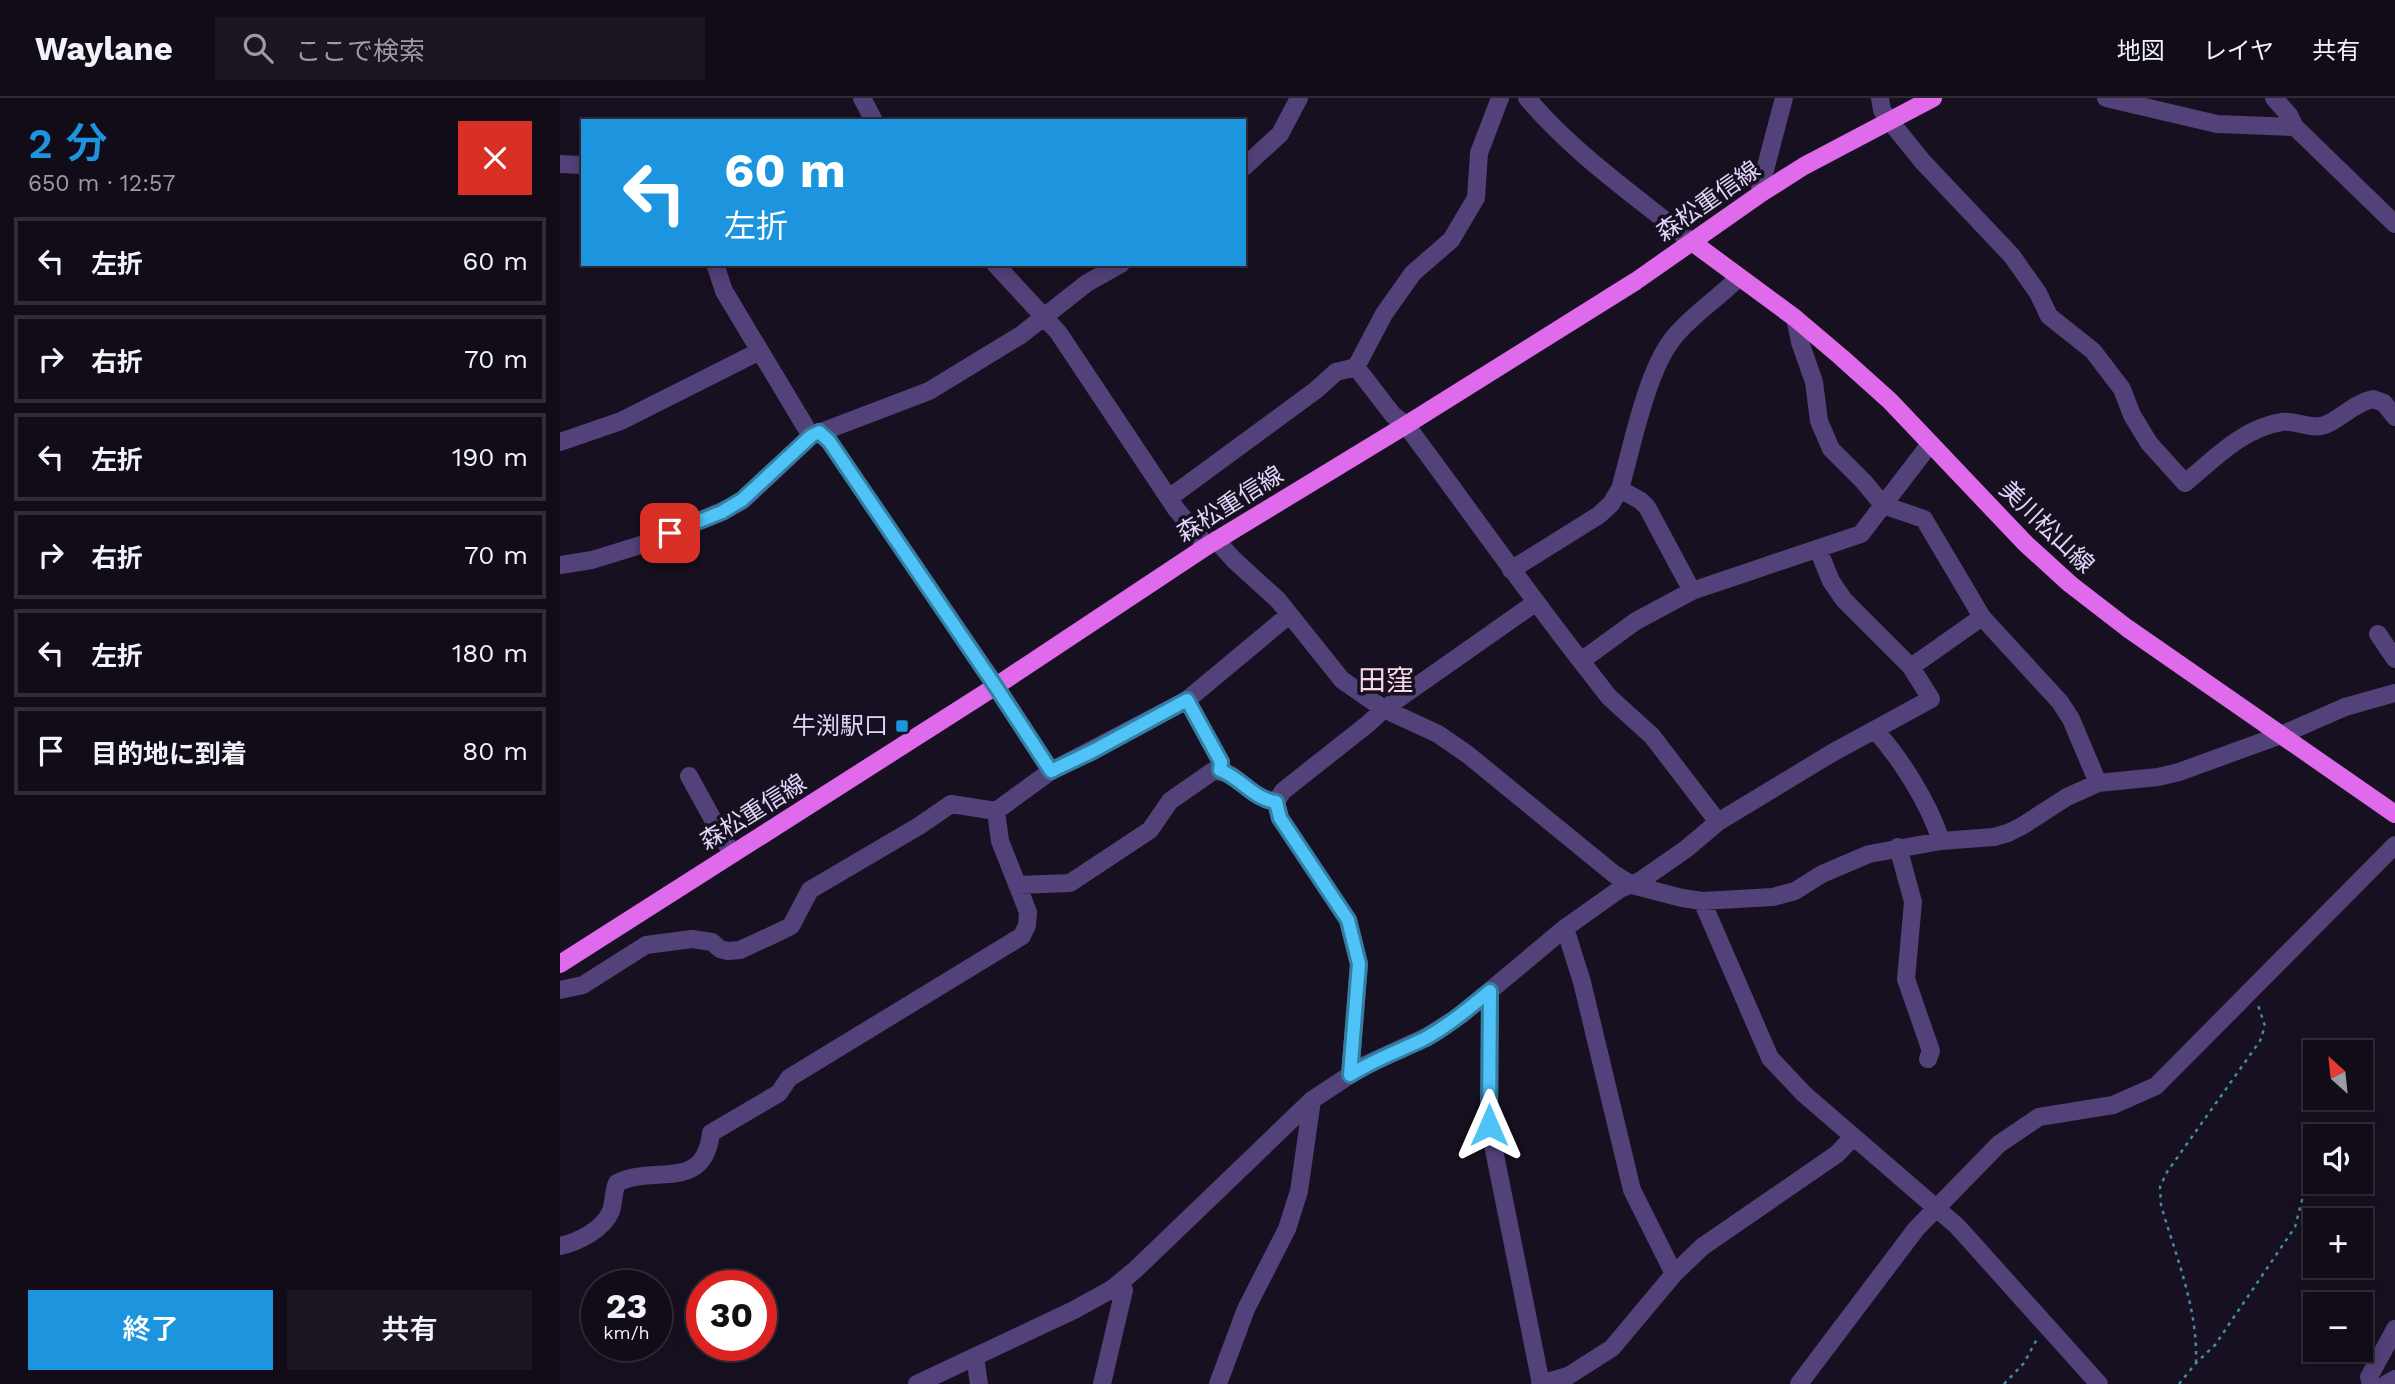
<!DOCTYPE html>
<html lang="ja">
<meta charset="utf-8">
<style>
body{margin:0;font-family:"Work Sans","Noto Sans JP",sans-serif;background:#1a1521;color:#f1f3f6;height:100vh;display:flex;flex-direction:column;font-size:26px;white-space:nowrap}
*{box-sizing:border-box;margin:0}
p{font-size:23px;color:#9c9ba2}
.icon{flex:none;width:38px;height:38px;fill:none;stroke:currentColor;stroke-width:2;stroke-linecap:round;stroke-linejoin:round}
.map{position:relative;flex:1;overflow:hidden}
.side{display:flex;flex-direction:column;background:#110c18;width:560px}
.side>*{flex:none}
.hud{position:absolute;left:21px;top:21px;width:665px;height:147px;border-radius:0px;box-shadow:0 4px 18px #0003,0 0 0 2px #302c37;background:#1d94de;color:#fff;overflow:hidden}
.needle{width:46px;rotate:333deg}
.tools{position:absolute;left:1743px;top:942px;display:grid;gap:14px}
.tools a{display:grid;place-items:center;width:70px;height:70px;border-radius:0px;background:#110c18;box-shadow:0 4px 18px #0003,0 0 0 2px #302c37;font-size:35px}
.speed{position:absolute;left:21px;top:1172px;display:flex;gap:14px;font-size:35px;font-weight:700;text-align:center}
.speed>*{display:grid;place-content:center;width:91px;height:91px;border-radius:50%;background:#110c18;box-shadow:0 4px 18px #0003,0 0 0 2px #302c37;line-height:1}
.speed small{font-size:18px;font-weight:400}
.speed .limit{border:10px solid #d22;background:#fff;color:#111}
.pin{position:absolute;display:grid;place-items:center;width:60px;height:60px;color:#fff;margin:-30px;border-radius:14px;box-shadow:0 4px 10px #0006}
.me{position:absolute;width:77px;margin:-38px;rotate:0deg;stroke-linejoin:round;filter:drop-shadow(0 0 5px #0008)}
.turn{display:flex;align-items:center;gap:24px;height:147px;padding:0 28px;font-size:32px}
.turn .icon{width:91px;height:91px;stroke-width:2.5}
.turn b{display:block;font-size:49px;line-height:60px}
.round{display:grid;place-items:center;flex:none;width:74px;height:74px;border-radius:0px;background:#1a1521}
.overview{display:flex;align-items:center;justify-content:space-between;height:119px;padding:0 28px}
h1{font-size:42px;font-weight:600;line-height:52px;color:#1d94de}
.cta{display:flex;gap:14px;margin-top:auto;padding:14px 28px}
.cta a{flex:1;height:80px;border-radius:0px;background:#1d94de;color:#fff;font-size:28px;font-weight:600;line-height:80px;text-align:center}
.cta a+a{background:#1a1521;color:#f1f3f6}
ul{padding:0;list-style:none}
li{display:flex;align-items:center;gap:21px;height:88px;margin:0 14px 10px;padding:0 14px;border:4px solid #302c37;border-radius:0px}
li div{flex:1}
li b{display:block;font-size:26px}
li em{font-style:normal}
header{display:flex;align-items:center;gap:42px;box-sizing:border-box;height:98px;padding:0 35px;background:#110c18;border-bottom:2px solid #302c37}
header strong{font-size:33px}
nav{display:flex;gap:38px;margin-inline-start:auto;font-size:24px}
.search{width:490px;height:63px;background:#1a1521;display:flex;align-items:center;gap:18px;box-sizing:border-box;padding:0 24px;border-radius:0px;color:#9c9ba2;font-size:26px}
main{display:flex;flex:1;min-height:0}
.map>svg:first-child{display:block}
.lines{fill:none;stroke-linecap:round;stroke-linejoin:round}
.path{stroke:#3e8ea5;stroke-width:2.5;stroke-dasharray:3.5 5;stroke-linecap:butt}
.minor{stroke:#534179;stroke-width:18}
.major{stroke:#e06aec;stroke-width:18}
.route-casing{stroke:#337fa1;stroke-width:18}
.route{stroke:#4fc3f7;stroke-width:12}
.poi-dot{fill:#1d94de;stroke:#171020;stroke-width:2.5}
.labels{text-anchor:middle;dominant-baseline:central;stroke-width:7;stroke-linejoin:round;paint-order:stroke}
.street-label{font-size:24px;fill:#e3d5fa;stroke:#171020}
.poi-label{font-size:24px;fill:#e3d5fa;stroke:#171020;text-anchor:end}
.quarter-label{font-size:28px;fill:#fad7e3;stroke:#171020}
</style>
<header>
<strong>Waylane</strong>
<div class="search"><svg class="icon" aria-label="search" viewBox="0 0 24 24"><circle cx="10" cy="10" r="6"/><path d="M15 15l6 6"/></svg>ここで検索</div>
<nav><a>地図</a><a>レイヤ</a><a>共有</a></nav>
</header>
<main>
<section class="side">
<div class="overview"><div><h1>2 分</h1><p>650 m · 12:57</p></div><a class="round" style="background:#d93025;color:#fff"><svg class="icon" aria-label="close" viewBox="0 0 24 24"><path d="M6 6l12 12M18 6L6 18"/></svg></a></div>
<ul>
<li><svg class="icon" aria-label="left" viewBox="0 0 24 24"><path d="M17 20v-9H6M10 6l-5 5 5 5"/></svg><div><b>左折</b></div><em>60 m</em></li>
<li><svg class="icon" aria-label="right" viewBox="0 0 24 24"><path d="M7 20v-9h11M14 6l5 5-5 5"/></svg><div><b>右折</b></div><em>70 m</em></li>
<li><svg class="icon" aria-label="left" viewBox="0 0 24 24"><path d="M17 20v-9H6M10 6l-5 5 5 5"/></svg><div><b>左折</b></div><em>190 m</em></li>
<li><svg class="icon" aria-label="right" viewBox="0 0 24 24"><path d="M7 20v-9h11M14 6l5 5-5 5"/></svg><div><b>右折</b></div><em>70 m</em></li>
<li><svg class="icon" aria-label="left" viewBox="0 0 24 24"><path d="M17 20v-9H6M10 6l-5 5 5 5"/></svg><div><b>左折</b></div><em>180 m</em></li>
<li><svg class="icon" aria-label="arrive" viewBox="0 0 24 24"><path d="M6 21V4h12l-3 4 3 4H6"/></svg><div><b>目的地に到着</b></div><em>80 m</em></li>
</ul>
<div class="cta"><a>終了</a><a>共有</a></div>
</section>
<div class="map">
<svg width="1835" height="1286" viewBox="0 0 1835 1286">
<rect width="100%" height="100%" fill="#171020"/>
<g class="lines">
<path class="path" d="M1636 1265C1638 1210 1616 1159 1601 1107L1600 1089 1607 1074 1700 943 1705 928 1698 907
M1444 1286 1464 1265 1477 1241
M1619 1286 1636 1265 1655 1247 1735 1129 1753 1060"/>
<path class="minor" d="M302 0 314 23
M940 0 919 55 916 100 891 142 853 175 824 216 796 269 833 317 846 327C905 406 961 486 1021 563L1076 523 1132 493 1301 436 1370 346
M967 0C1014 56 1076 98 1132 144
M1320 0 1322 12 1329 22 1363 64 1452 158 1478 195 1489 218 1533 253 1562 291 1572 317 1589 345 1625 385C1653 362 1684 329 1722 324 1736 322 1750 332 1765 327 1782 320 1794 305 1813 301L1824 305 1835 319
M1546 0 1657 26 1735 29 1835 126
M1714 0 1729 17 1735 29
M0 66 23 67
M684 69 720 36 739 0
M1203 94 1198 83 1205 72 1224 0
M155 166 164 193 251 338
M435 166 498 234 616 411 647 448
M1235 220 1240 244 1254 284 1259 323 1271 351 1304 384 1323 407 1364 421 1422 519 1500 604 1511 621 1538 685
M259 334 269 343 436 588 491 673
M0 344 61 323 200 253
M1060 391 1081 403 1087 409 1132 493
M609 400 756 292 776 274 796 269
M656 442 674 462 718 502 782 582 824 611 878 636 907 656 1054 776 1072 787 1122 800 1142 803 1213 799 1235 793 1262 776 1309 756 1381 743 1434 739 1448 735 1462 728 1507 699 1538 685 1598 679 1619 674 1721 637 1785 609 1835 595
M0 467 32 462 84 446 162 413 182 403 251 338 369 293 461 237 527 185 561 166
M951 472 1039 417 1051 406 1060 391C1072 349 1087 270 1115 238 1134 215 1159 200 1179 179
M1818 536 1835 561
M1021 563 1049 599 1092 638 1158 724
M1351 569 1422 519
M627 602 661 664 660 672
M1315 632C1341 661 1369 705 1381 743
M129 678 172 756
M1338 749 1353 804 1346 881 1371 953 1368 961
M457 787 510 785 590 732 610 703 653 673C677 671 688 700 716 704
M1142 803 1210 960 1244 996 1397 1128 1539 1286
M1005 830 1022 884 1072 1092 1114 1176
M0 892 23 887 86 847 132 841 152 844 160 851 168 853 180 852 221 833 231 828 250 792 359 728 391 706 436 713 491 673 627 602 729 517
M930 893 929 1027 981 1286
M790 977 799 866 788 822 720 720 716 704 723 693 809 625 824 611 975 505
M0 1148C18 1144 43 1132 51 1113 54 1104 53 1094 57 1085 95 1066 144 1095 151 1035L219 995 229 980 462 838 467 827 468 814 440 743 436 713
M415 1259 419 1286
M357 1286 514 1212 552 1191 575 1172 752 1002 805 967 866 939 901 917 1005 830 1060 791 1080 783 1126 751 1158 724 1272 655 1371 601 1351 569 1284 502 1271 483 1258 451
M542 1286 564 1192 560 1184
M658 1286 686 1211 727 1131 739 1093 752 1002
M980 1286 1008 1278 1052 1250 1114 1176 1142 1149 1277 1056 1293 1039
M1239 1286 1356 1131 1439 1046 1479 1019 1553 1007 1596 988 1835 747
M1811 1286 1809 1279 1835 1231
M1826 1286 1835 1281"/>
<path class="major" d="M1132 144 1235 220 1281 259 1330 303 1465 445 1510 486 1567 530 1835 716
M0 866 436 588 647 448 846 327 1076 183 1203 94 1244 68 1373 0"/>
</g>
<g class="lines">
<defs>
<path id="route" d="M110 435 162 414 182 402 251 338 259 334 269 343 436 589 491 673 531 654 627 602 661 664 660 672C681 680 693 701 716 704L720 720 788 822 799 866 790 977C813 962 839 953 864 941 888 928 909 910 930 893L929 1027"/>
</defs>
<use href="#route" class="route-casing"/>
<use href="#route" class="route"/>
</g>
<rect class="poi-dot" x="335" y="621" width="14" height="14" rx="3.5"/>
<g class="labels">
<g class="street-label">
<text transform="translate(1148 103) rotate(-35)">森松重信線</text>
<text transform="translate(670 406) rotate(-32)">森松重信線</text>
<text transform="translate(1487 429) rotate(44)">美川松山線</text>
<text transform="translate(193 714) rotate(-32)">森松重信線</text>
</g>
<g class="poi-label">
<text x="328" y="628">牛渕駅口</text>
</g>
<g class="quarter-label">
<text x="826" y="582">田窪</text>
</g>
</g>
</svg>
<div class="tools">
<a><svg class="needle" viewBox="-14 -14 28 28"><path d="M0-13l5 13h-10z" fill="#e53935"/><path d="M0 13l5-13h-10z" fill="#9c9ba2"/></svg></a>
<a><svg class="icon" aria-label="sound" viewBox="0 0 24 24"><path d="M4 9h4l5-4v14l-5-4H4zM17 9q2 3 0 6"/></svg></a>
<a>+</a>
<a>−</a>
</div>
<div class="speed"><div>23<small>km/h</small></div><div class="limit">30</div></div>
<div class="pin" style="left:110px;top:435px;background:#d93025"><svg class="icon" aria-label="arrive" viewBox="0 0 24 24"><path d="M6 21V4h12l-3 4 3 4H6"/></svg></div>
<svg class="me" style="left:929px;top:1027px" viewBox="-20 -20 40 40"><path d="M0-17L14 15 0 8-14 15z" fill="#4fc3f7" stroke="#fff" stroke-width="4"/></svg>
<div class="hud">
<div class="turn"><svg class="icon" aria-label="left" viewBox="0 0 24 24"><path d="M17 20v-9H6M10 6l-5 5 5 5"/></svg><div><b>60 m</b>左折</div></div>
</div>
</div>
</main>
